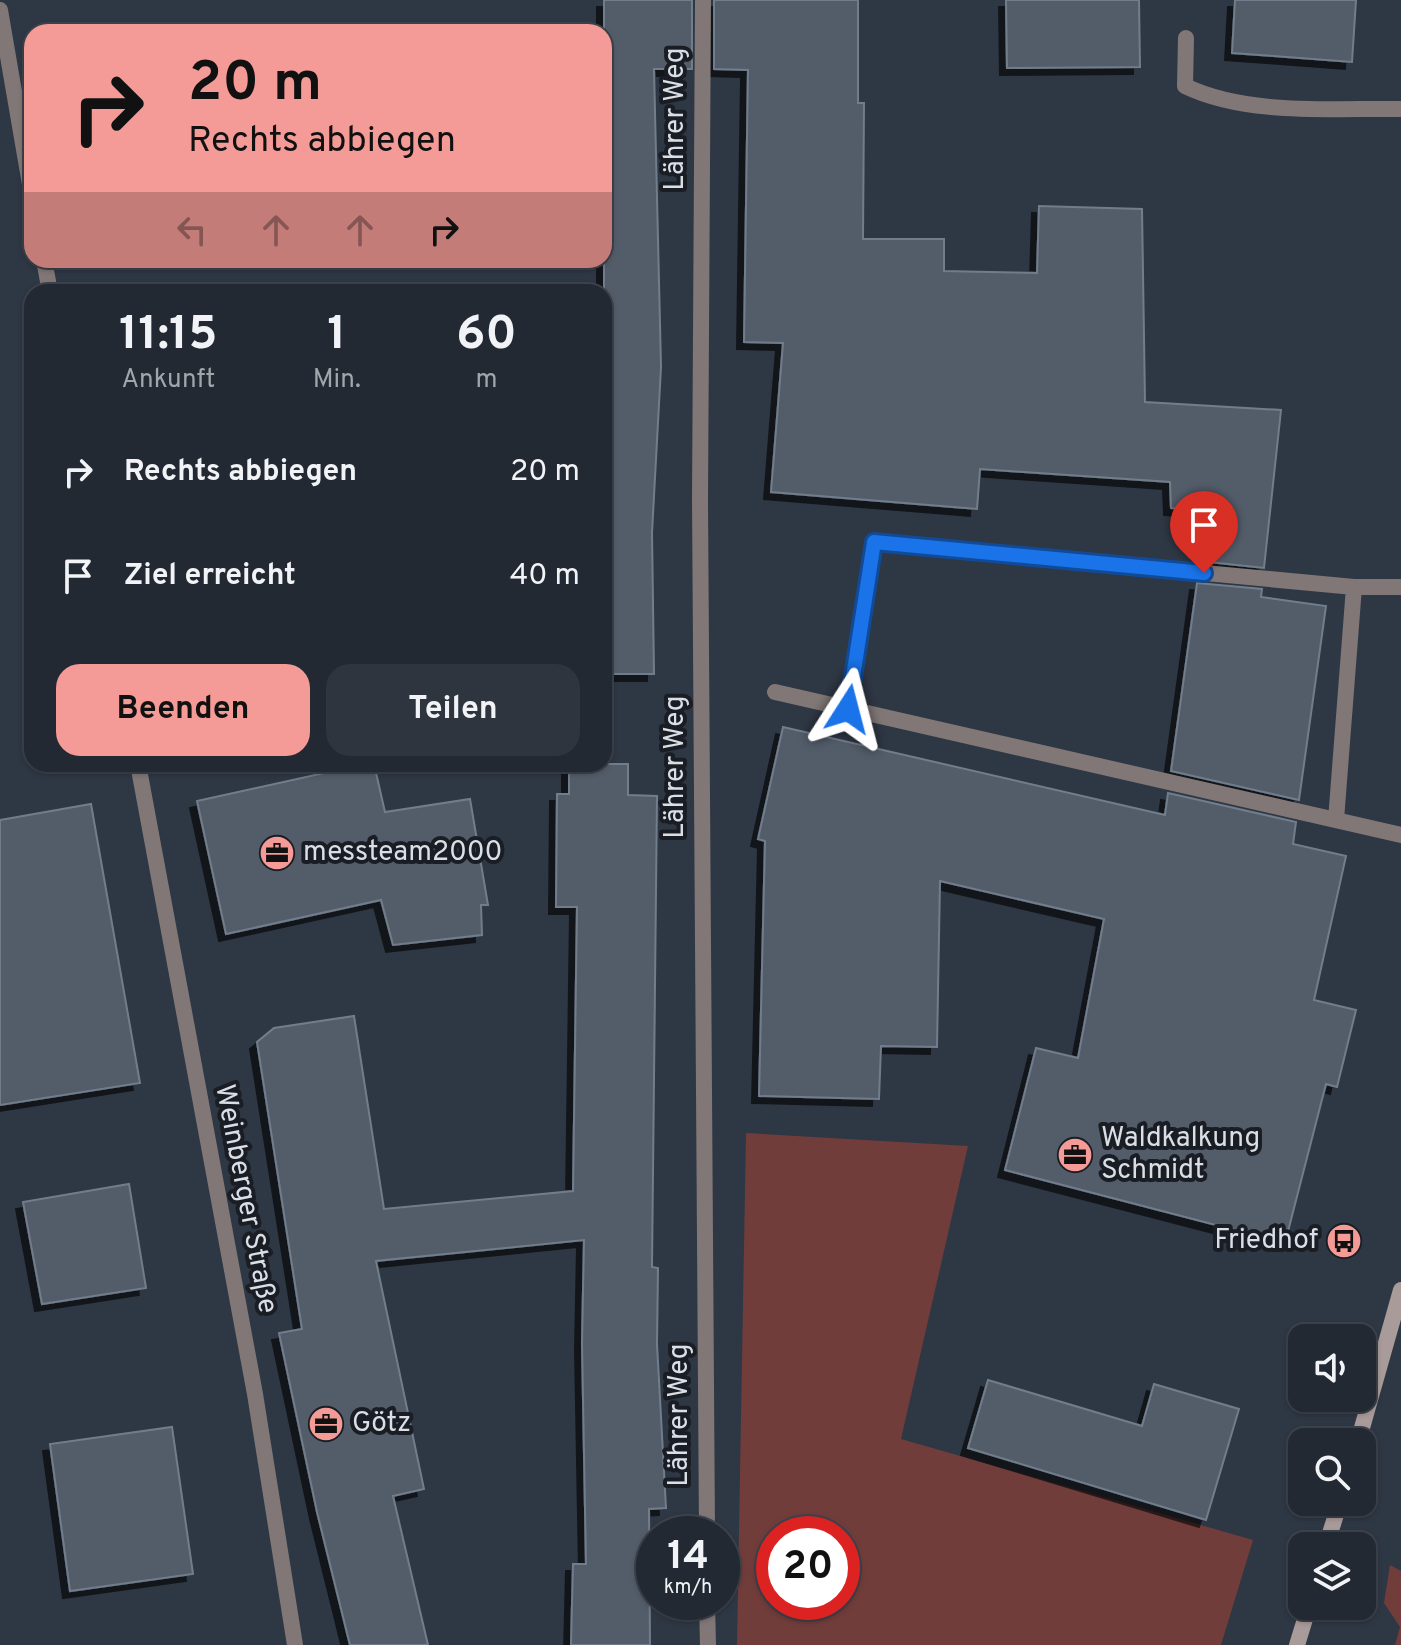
<!DOCTYPE html>
<html lang="de">
<meta charset="utf-8">
<style>
body{margin:0;font-family:Overpass,sans-serif;background:#2e353f;color:#f1f3f6;height:100vh;display:flex;flex-direction:column;font-size:30px;white-space:nowrap}
*{box-sizing:border-box;margin:0}
p{font-size:26px;color:#a2a6ac}
.icon{flex:none;width:44px;height:44px;fill:none;stroke:currentColor;stroke-width:2;stroke-linecap:round;stroke-linejoin:round}
.map{position:relative;flex:1;overflow:hidden}
.details{position:absolute;left:24px;top:284px;width:588px;height:488px;display:flex;flex-direction:column;background:#222933;border-radius:24px;box-shadow:0 2px 6px #0004,0 0 0 2px #3f454e}
.details>*{flex:none}
.guide{position:absolute;left:24px;top:24px;width:588px;height:244px;border-radius:24px;box-shadow:0 2px 6px #0004,0 0 0 2px #3f454e;background:#f59b97;color:#111;overflow:hidden}
.tools{position:absolute;left:1288px;top:1324px;display:grid;gap:16px}
.tools a{display:grid;place-items:center;width:88px;height:88px;border-radius:16px;background:#222933;box-shadow:0 2px 6px #0004,0 0 0 2px #3f454e;font-size:40px}
.speed{position:absolute;left:636px;top:1516px;display:flex;gap:16px;font-size:40px;font-weight:700;text-align:center}
.speed>*{display:grid;place-content:center;width:104px;height:104px;border-radius:50%;background:#222933;box-shadow:0 2px 6px #0004,0 0 0 2px #3f454e;line-height:1}
.speed small{font-size:20px;font-weight:400}
.speed .limit{border:12px solid #d22;background:#fff;color:#111}
.pin{position:absolute;display:grid;place-items:center;width:68px;height:68px;color:#fff;margin:-82px -34px;border-radius:50% 50% 50% 0;rotate:-45deg;box-shadow:0 0 8px #0007}
.pin .icon{rotate:45deg}
.me{position:absolute;width:88px;margin:-44px;rotate:9deg;stroke-linejoin:round;filter:drop-shadow(0 0 6px #0008)}
.turn{display:flex;align-items:center;gap:28px;height:168px;padding:0 32px;font-size:36px}
.turn .icon{width:104px;height:104px;stroke-width:2.5}
.turn b{display:block;font-size:56px;line-height:68px}
.lanes{display:flex;align-items:center;height:76px;padding:0 32px;background:#0003;justify-content:center;gap:40px;direction:ltr}
.lanes .off{opacity:.35}
.eta{display:flex;justify-content:space-evenly;align-items:center;height:136px;text-align:center}
.eta b{font-size:48px;font-weight:700;line-height:56px}
.cta{display:flex;gap:16px;margin-top:auto;padding:16px 32px}
.cta a{flex:1;height:92px;border-radius:24px;background:#f59b97;color:#111;font-size:32px;font-weight:700;line-height:92px;text-align:center}
.cta a+a{background:#2e353f;color:#f1f3f6}
ul{padding:0;list-style:none}
li{display:flex;align-items:center;gap:24px;height:104px;padding:0 32px}
li div{flex:1}
li b{display:block;font-size:30px}
li em{font-style:normal}
.map>svg:first-child{display:block}
.green{fill:#713d3b;fill-rule:evenodd}
.building{fill:#525d6a;stroke:#727d8b;stroke-width:2;filter:url(#shadow)}
.lines{fill:none;stroke-linecap:round;stroke-linejoin:round}
.lane{stroke:#807776;stroke-width:16}
.street{stroke:#807776;stroke-width:16}
.secondary{stroke:#a99b9a;stroke-width:16}
.route-casing{stroke:#114b97;stroke-width:20}
.route{stroke:#1a73e8;stroke-width:14}
.labels{text-anchor:middle;dominant-baseline:central;stroke-width:8;stroke-linejoin:round;paint-order:stroke}
.street-label{font-size:28px;fill:#d9dfe6;stroke:#1a1e24}
.poi-label{font-size:28px;fill:#d9dfe6;stroke:#1a1e24;text-anchor:start}
</style>
<div class="map">
<svg width="1401" height="1645" viewBox="0 0 1401 1645">
<defs>
<filter id="shadow"><feDropShadow dx="-7" dy="7" stdDeviation="0" flood-color="#0009"/></filter>
</defs>
<rect width="100%" height="100%" fill="#2e3744"/>
<path class="green" d="M746 1133 968 1146 901 1439 1253 1540 1221 1645H737ZM774 1534H842V1602H774Z
M1390 1565 1401 1571V1645H1395L1400 1627 1384 1603Z"/>
<path class="building" d="M604 0H692V69H654L661 367 652 533 654 674H604Z
M714 0H858V103H864L863 239H944V271L1037 273 1039 206 1142 209 1145 402 1281 410 1264 568 1200 561 1207 510 1171 508 1170 482 980 469 977 509 771 492 783 343 744 342 748 70 714 69Z
M1006 0H1139L1140 67 1007 68Z
M1235 0H1356L1352 62 1232 53Z
M1197 583 1262 589 1261 597 1326 606 1299 800 1171 771Z
M783 727 1165 815 1168 793 1296 822 1293 844 1346 856 1314 1000 1356 1010 1337 1087 1326 1084 1285 1243 1005 1170 1036 1048 1078 1058 1104 919 940 881 937 1047 881 1046 879 1099 759 1096 765 841 758 839Z
M365 764H374L385 812 470 799 488 905H481L482 935 393 945 381 900 226 934 197 801Z
M569 764H628V795L657 796 652 1267 658 1268 657 1344 666 1508 649 1509 650 1645H571L573 1564H586L582 1343 584 1240 376 1261 424 1489 393 1496 428 1645H350L317 1512 279 1333 302 1329 257 1042 274 1028 354 1016 384 1209 573 1191 577 907H556L557 794H569Z
M91 804 140 1083 0 1105V820Z
M129 1184 146 1288 42 1304 23 1202Z
M988 1380 1142 1426 1154 1384 1239 1409 1206 1520 968 1448Z
M172 1427 193 1574 70 1591 50 1444Z"/>
<g class="lines">
<path class="lane" d="M1186 38 1185 86C1247 116 1333 108 1401 109
M775 692 1401 835
M848 709 874 542 1354 587H1401
M1336 820 1354 587"/>
<path class="street" d="M703 0 700 500 707 1534
M0 10 32 196
M44 260 50 292
M138 764 255 1394 295 1645
M707 1602 708 1645"/>
<path class="secondary" d="M1358 1442 1401 1290
M1326 1546 1340 1502
M1297 1645 1309 1606"/>
</g>
<g class="lines">
<defs>
<path id="route" d="M848 709 874 542 1204 573"/>
</defs>
<use href="#route" class="route-casing"/>
<use href="#route" class="route"/>
</g>
<defs>
<symbol id="office-disc" viewBox="-11 -11 22 22"><circle r="9.5" fill="#f59b97" stroke="#1a1e24"/><path d="M-6-3h4V-5.5h4V-3h4V5H-6ZM-1-4.5V-3h2v-1.5ZM-6 0V1H6V0Z" fill="#111"/></symbol>
<symbol id="bus-disc" viewBox="-11 -11 22 22"><circle r="9.5" fill="#f59b97" stroke="#1a1e24"/><path d="M-5-6H5V4H4V6H2V4H-2V6H-4V4H-5ZM-3.5-4V0h7V-4ZM-3.5 1.2v1.5H-2V1.2ZM2 1.2v1.5H3.5V1.2Z" fill="#111"/></symbol>
</defs>
<g fill-rule="evenodd">
<use href="#office-disc" x="257" y="833" width="40" height="40"/>
<use href="#office-disc" x="1055" y="1135" width="40" height="40"/>
<use href="#bus-disc" x="1324" y="1221" width="40" height="40"/>
<use href="#office-disc" x="306" y="1404" width="40" height="40"/>
</g>
<g class="labels">
<g class="street-label">
<text transform="translate(676 119) rotate(-90)">Lährer Weg</text>
<text transform="translate(676 767) rotate(-90)">Lährer Weg</text>
<text transform="translate(245 1199) rotate(79)">Weinberger Straße</text>
<text transform="translate(680 1415) rotate(-90)">Lährer Weg</text>
</g>
<g class="poi-label">
<text x="303" y="853">messteam2000</text>
<text x="1101" y="1139">Waldkalkung<tspan x="1101" dy="32">Schmidt</tspan></text>
<text x="1318" y="1241" text-anchor="end">Friedhof</text>
<text x="352" y="1424">Götz</text>
</g>
</g>
</svg>
<div class="tools">
<a><svg class="icon" aria-label="sound" viewBox="0 0 24 24"><path d="M4 9h4l5-4v14l-5-4H4zM17 9q2 3 0 6"/></svg></a>
<a><svg class="icon" aria-label="search" viewBox="0 0 24 24"><circle cx="10" cy="10" r="6"/><path d="M15 15l6 6"/></svg></a>
<a><svg class="icon" aria-label="layers" viewBox="0 0 24 24"><path d="M12 4l9 5-9 5-9-5zM3 14l9 5 9-5"/></svg></a>
</div>
<div class="speed"><div>14<small>km/h</small></div><div class="limit">20</div></div>
<div class="pin" style="left:1204px;top:573px;background:#d93025"><svg class="icon" aria-label="arrive" viewBox="0 0 24 24"><path d="M6 21V4h12l-3 4 3 4H6"/></svg></div>
<svg class="me" style="left:848px;top:709px" viewBox="-20 -20 40 40"><path d="M0-17L14 15 0 8-14 15z" fill="#1a73e8" stroke="#fff" stroke-width="4"/></svg>
<div class="guide">
<div class="turn"><svg class="icon" aria-label="right" viewBox="0 0 24 24"><path d="M7 20v-9h11M14 6l5 5-5 5"/></svg><div><b>20 m</b>Rechts abbiegen</div></div>
<div class="lanes"><svg class="icon off" aria-label="left" viewBox="0 0 24 24"><path d="M17 20v-9H6M10 6l-5 5 5 5"/></svg><svg class="icon off" aria-label="ahead" viewBox="0 0 24 24"><path d="M12 20V5M6 11l6-6 6 6"/></svg><svg class="icon off" aria-label="ahead" viewBox="0 0 24 24"><path d="M12 20V5M6 11l6-6 6 6"/></svg><svg class="icon" aria-label="right" viewBox="0 0 24 24"><path d="M7 20v-9h11M14 6l5 5-5 5"/></svg></div>
</div>
<section class="details">
<div class="eta">
<div><b>11:15</b><p>Ankunft</p></div>
<div><b>1</b><p>Min.</p></div>
<div><b>60</b><p>m</p></div>
</div>
<ul>
<li><svg class="icon" aria-label="right" viewBox="0 0 24 24"><path d="M7 20v-9h11M14 6l5 5-5 5"/></svg><div><b>Rechts abbiegen</b></div><em>20 m</em></li>
<li><svg class="icon" aria-label="arrive" viewBox="0 0 24 24"><path d="M6 21V4h12l-3 4 3 4H6"/></svg><div><b>Ziel erreicht</b></div><em>40 m</em></li>
</ul>
<div class="cta"><a>Beenden</a><a>Teilen</a></div>
</section>
</div>
